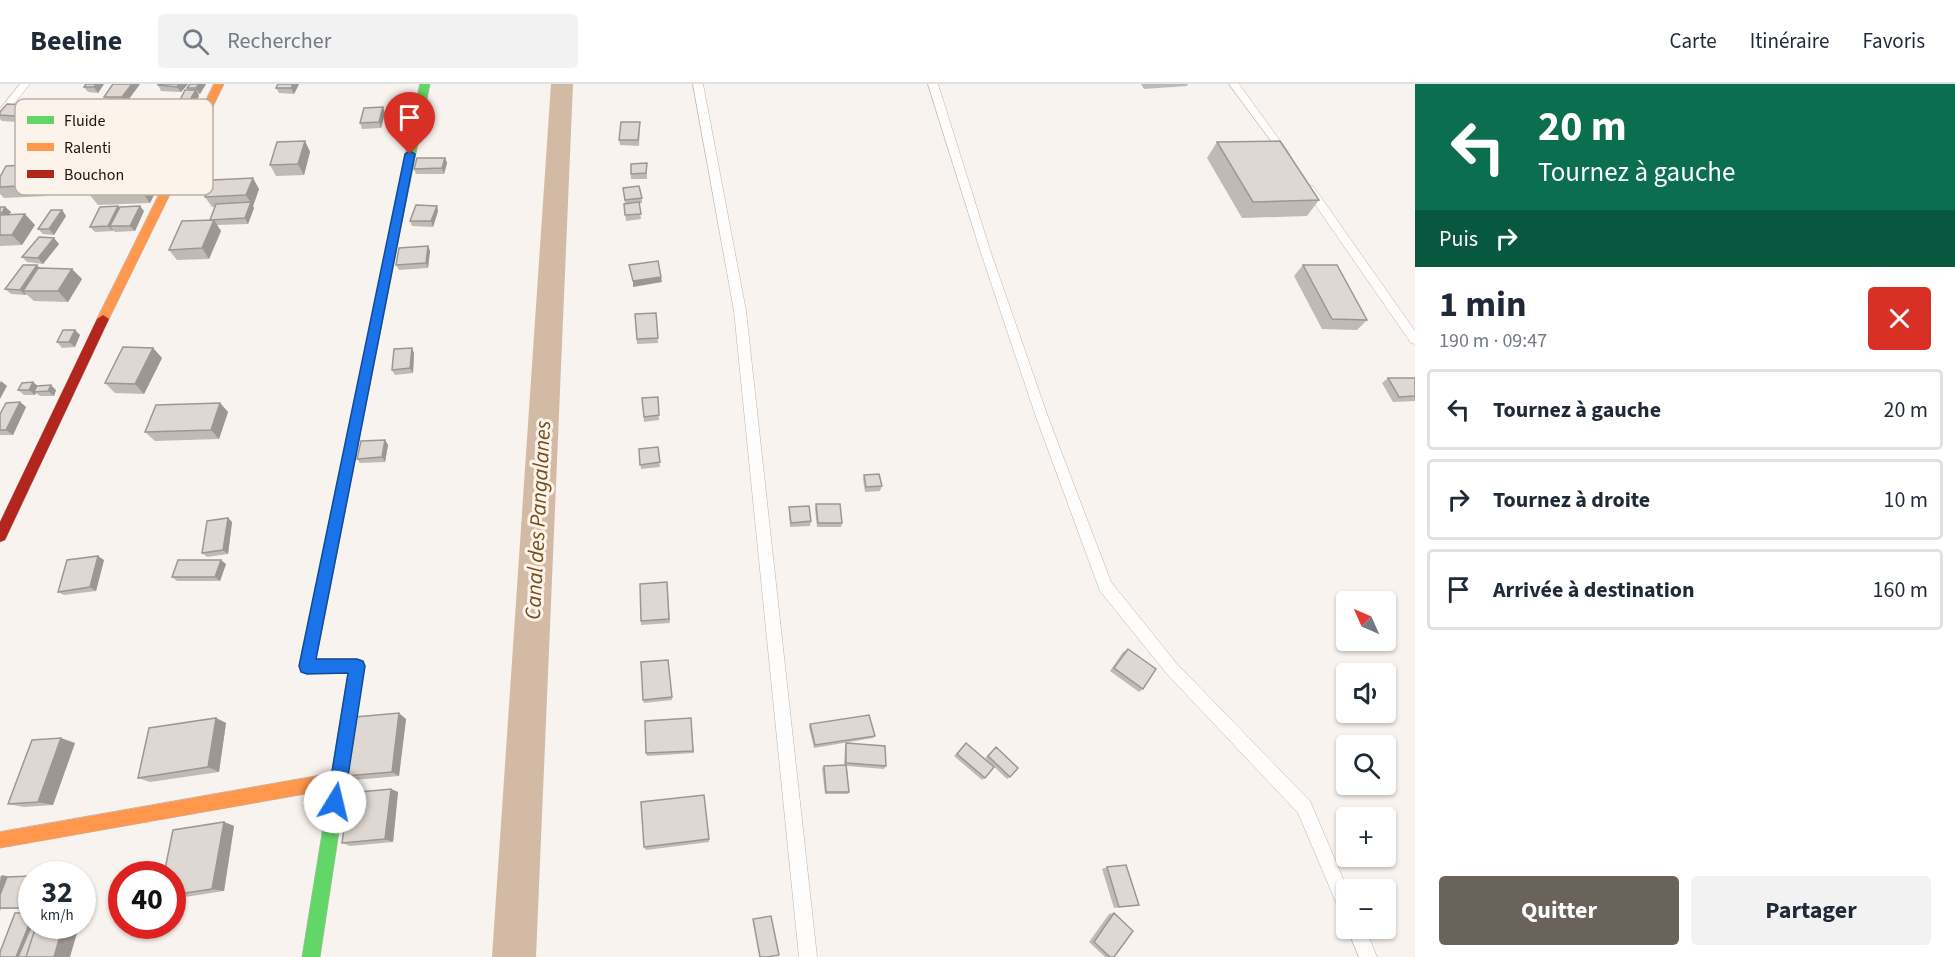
<!DOCTYPE html>
<html lang="fr">
<meta charset="utf-8">
<style>
body{margin:0;font-family:"Source Sans 3",sans-serif;background:#f2f2f3;color:#1f2937;height:100vh;display:flex;flex-direction:column;font-size:22px;white-space:nowrap}
*{box-sizing:border-box;margin:0}
p{font-size:20px;color:#747a83}
.icon{flex:none;width:33px;height:33px;fill:none;stroke:currentColor;stroke-width:2;stroke-linecap:round;stroke-linejoin:round}
.map{position:relative;flex:1;overflow:hidden}
.drawer{display:flex;flex-direction:column;background:#fff;width:540px}
.drawer>*{flex:none}
.guide{background:#0b6e4f;color:#fff;overflow:hidden}
.needle{width:39px;rotate:315deg}
.buttons{position:absolute;left:1336px;top:507px;display:grid;gap:12px}
.buttons a{display:grid;place-items:center;width:60px;height:60px;border-radius:6px;background:#fff;box-shadow:0 2px 4px #0004;font-size:30px}
.speed{position:absolute;left:18px;top:777px;display:flex;gap:12px;font-size:30px;font-weight:700;text-align:center}
.speed>*{display:grid;place-content:center;width:78px;height:78px;border-radius:50%;background:#fff;box-shadow:0 2px 4px #0004;line-height:1}
.speed small{font-size:15px;font-weight:400}
.speed .limit{border:9px solid #d22;background:#fff;color:#111}
.pin{position:absolute;display:grid;place-items:center;width:51px;height:51px;color:#fff;margin:-62px -26px;border-radius:50% 50% 50% 0;rotate:-45deg;box-shadow:0 0 6px #0007}
.pin .icon{rotate:45deg}
.me{position:absolute;width:66px;margin:-33px;rotate:9deg;stroke-linejoin:round;filter:drop-shadow(0 0 4px #0008)}
.turn{display:flex;align-items:center;gap:21px;height:126px;padding:0 24px;font-size:27px}
.turn .icon{width:78px;height:78px;stroke-width:2.5}
.turn b{display:block;font-size:42px;line-height:51px}
.then{display:flex;align-items:center;height:57px;padding:0 24px;background:#0003;gap:12px;font-size:22px}
.round{display:grid;place-items:center;flex:none;width:63px;height:63px;border-radius:6px;background:#f2f2f3}
.headline{display:flex;align-items:center;justify-content:space-between;height:102px;padding:0 24px}
h1{font-size:36px;font-weight:700;line-height:45px}
.button{display:flex;gap:12px;margin-top:auto;padding:12px 24px}
.button a{flex:1;height:69px;border-radius:6px;background:#69635c;color:#fff;font-size:24px;font-weight:700;line-height:69px;text-align:center}
.button a+a{background:#f2f2f3;color:#1f2937}
ul{padding:0;list-style:none}
li{display:flex;align-items:center;gap:18px;height:81px;margin:0 12px 9px;padding:0 12px;border:3px solid #e0e1e3;border-radius:6px}
li div{flex:1}
li b{display:block;font-size:22px}
li em{font-style:normal}
header{display:flex;align-items:center;gap:36px;box-sizing:border-box;height:84px;padding:0 30px;background:#fff;border-bottom:2px solid #e0e1e3}
header strong{font-size:28px}
nav{display:flex;gap:33px;margin-inline-start:auto;font-size:21px}
.search{width:420px;height:54px;background:#f2f2f3;display:flex;align-items:center;gap:15px;box-sizing:border-box;padding:0 21px;border-radius:6px;color:#747a83;font-size:22px}
main{display:flex;flex:1;min-height:0}
.map>svg:first-child{display:block}
.lines{fill:none;stroke-linecap:round;stroke-linejoin:round}
.canal{fill:#d2baa4;fill-rule:evenodd}
.lane-casing{stroke:#bcb5b0;stroke-width:1}
.fast-casing{stroke:#bcb5b0;stroke-width:1}
.slow-casing{stroke:#bcb5b0;stroke-width:1}
.jam-casing{stroke:#bcb5b0;stroke-width:1}
.lane{fill:#fefdfc;fill-rule:evenodd}
.fast{fill:#63d668;fill-rule:evenodd}
.slow{fill:#ff974d;fill-rule:evenodd}
.jam{fill:#b3261e;fill-rule:evenodd}
.wall{fill:#c0bab5}
.shaded-wall{fill:#9c9793}
.building{fill:#dfd8d2;stroke:#9c9793;stroke-width:1.5}
.route{fill:#1a73e8;stroke:#114b97;stroke-width:1.5}
.labels{text-anchor:middle;dominant-baseline:central;stroke-width:6;stroke-linejoin:round;paint-order:stroke}
.water-label{font-size:22px;font-style:italic;fill:#774c1d;stroke:#fcf3ea}
.key{fill:#fcf3ea;stroke:#b9b0a8;stroke-width:1.5}
.key-label{font-size:16px;fill:#1c150d}
</style>
<header>
<strong>Beeline</strong>
<div class="search"><svg class="icon" aria-label="search" viewBox="0 0 24 24"><circle cx="10" cy="10" r="6"/><path d="M15 15l6 6"/></svg>Rechercher</div>
<nav><a>Carte</a><a>Itinéraire</a><a>Favoris</a></nav>
</header>
<main>
<div class="map">
<svg width="1415" height="873" viewBox="0 0 1415 873">
<rect width="100%" height="100%" fill="#f8f3ee"/>
<g class="lines">
<path class="canal" d="M551 0H573L536 873H492Z"/>
<defs>
<path id="lane" d="M20 0H30L3 33 0 34V25Z
M693 0H703L746 227 817 873H799L734 227Z
M928 0H938L990 166 1048 333 1111 498 1177 580 1310 717 1348 806 1347 833 1341 830 1298 729 1167 590 1100 507 1036 333 980 166Z
M1229 0H1239L1289 69V73H1283Z
M1309 101 1313 102 1415 247V260L1411 259 1305 106 1304 104Z
M1347 844H1365L1377 873H1359Z"/>
<path id="fast" d="M420 0H430L401 143 396 147 391 143Z
M338 422 343 424 345 428 316 575H357L362 577 364 582 320 873H302L348 589H307L302 587 300 582 331 428 333 424Z"/>
<path id="slow" d="M214 0H224L109 235 103 239 99 238 97 235Z
M396 139 401 143 345 428 343 432 338 434 333 432 331 428 391 143Z
M339 688 345 690 347 696 345 702 339 704 0 764V748Z"/>
<path id="jam" d="M103 231 109 235 5 456 0 458V438L97 235Z"/>
</defs>
<use href="#lane" class="lane-casing"/>
<use href="#fast" class="fast-casing"/>
<use href="#slow" class="slow-casing"/>
<use href="#jam" class="jam-casing"/>
<use href="#lane" class="lane"/>
<use href="#fast" class="fast"/>
<use href="#slow" class="slow"/>
<use href="#jam" class="jam"/>
</g>
<path class="wall" d="M104 0 98 9 88 8 84 3Z
M140 0 126 19H120L124 23 118 29 104 28 100 22 106 16 104 13Z
M159 0H188L181 8 161 7 158 1Z
M206 0 200 10H198L199 12 193 22H192L195 27 185 42H171L168 36 182 21 180 16 188 6 187 4Z
M299 0 294 10 279 9 276 4Z
M1141 0H1188L1187 2 1144 5Z
M24 21 28 26 18 38 2 37 0 35V28Z
M385 29 381 44 362 45 360 39Z
M99 35 97 36 100 40 96 44H91L87 48H78L74 42Z
M640 44 639 62 620 61 619 56Z
M46 47 37 56 29 55 24 50Z
M305 57 310 68 304 91 276 92 270 81Z
M1217 58 1319 116 1307 132 1242 134 1207 74Z
M445 74 447 79 444 90H416L414 85Z
M647 79V95H631V90Z
M48 80 57 91 46 112 4 114 0 110V93Z
M160 99 150 119 98 121 89 110Z
M623 104 642 114V119L639 120 641 135 626 137 624 120H625Z
M259 105 253 122 254 124 248 140 217 141 221 147 209 175 177 176 169 166 210 136 215 123H212L205 113Z
M118 122 120 124 144 127 135 147 115 148 113 146V147L95 148 90 143Z
M437 122 438 127 433 143 412 142 410 137Z
M0 123H5L11 128 9 130 35 141 22 161 0 162Z
M62 126 66 132 54 151 43 150 38 145Z
M59 160 43 180 27 178 22 173Z
M428 162 430 167 428 184 399 186 396 181Z
M1303 181 1367 236 1357 246 1322 245 1294 192Z
M40 184 72 185 82 195 68 218 34 217 26 210 25 211 11 210 5 205Z
M656 229 658 259 637 260 635 230Z
M75 246 80 251 75 263 62 264 57 258Z
M153 264 162 274 144 310 115 309 105 299Z
M414 269 413 289 395 291 392 286Z
M1388 294H1415V317L1393 318 1382 299Z
M33 298 37 302 56 306 54 312H40L36 309 35 311H24L18 306Z
M658 313 659 336 644 338 642 314Z
M20 318 26 323 13 351H0V330Z
M220 319 228 328 219 355 155 357 145 348Z
M385 356 388 361 385 378 360 379 357 375Z
M658 363 660 383 641 385 639 365Z
M864 391 882 402 880 407 865 408 863 395Z
M816 420 842 439 841 443H817L815 425Z
M789 423 811 437 810 442 790 443 789 427Z
M228 434 232 438 228 470 207 473 202 469Z
M104 476 96 507 64 511 58 508Z
M226 480 220 497H177L172 493Z
M667 498 670 539 641 541V537Z
M1128 565 1143 605 1139 608 1110 587 1123 568Z
M668 576 672 616 644 619 643 616Z
M216 634 226 639 219 688 150 698 138 694Z
M691 634 694 669 647 672 646 669Z
M406 635 399 692 354 696 346 692Z
M810 640 875 652 873 654 814 664 809 643Z
M75 659 53 721 24 723 8 720Z
M846 659 886 682 884 685 847 682 849 708 848 710H825L822 684 824 682 844 681 845 662Z
M966 659 985 694 982 696 954 672Z
M996 663 1010 693 1007 695 985 674Z
M391 705 398 708 393 758 350 762 342 759Z
M224 738 234 742 224 807 172 815V790Z
M709 755V758L646 766 644 763Z
M1107 783 1139 821 1114 824 1102 785Z
M0 792 10 793 32 792V825H1L0 827Z
M1114 829V873H1105L1089 858 1109 830Z"/>
<path class="shaded-wall" d="M96 0H104L98 9 94 3Z
M132 0H140L126 19 122 13Z
M179 0H188L181 8 177 3Z
M199 0H206L200 10 196 4Z
M293 0H299L294 10 291 4Z
M196 6 199 12 193 22 190 16Z
M120 18 124 23 118 29 114 23Z
M24 21 28 26 18 38 14 32Z
M191 21 195 27 185 42 182 36Z
M383 23 385 29 381 44 379 38Z
M95 29 99 35 97 36 100 40 96 44 92 39 90 34Z
M87 38 91 44 87 48 82 43Z
M41 41 46 47 37 56 32 50Z
M305 57 310 68 304 91 298 80Z
M445 74 447 79 444 90 442 84Z
M48 80 57 91 46 112 36 101Z
M153 88 160 99 150 119 142 108Z
M253 94 259 105 253 122 254 124 248 140 245 134 251 119 246 111Z
M118 122 123 128 110 142 113 146V147L108 142Z
M140 122 144 127 135 147 130 142Z
M437 122 438 127 433 143 431 137Z
M5 123 11 128 7 134 2 129Z
M62 126 66 132 54 151 49 145Z
M25 130 35 141 22 161 12 151Z
M214 136 221 147 209 175 202 164Z
M54 154 59 160 43 180 38 174Z
M428 162 430 167 428 184 426 179Z
M37 181 43 187 23 207 26 210 25 211 20 206Z
M72 185 82 195 68 218 58 207Z
M661 193 662 198 633 203V197Z
M75 246 80 251 75 263 69 258Z
M153 264 162 274 144 310 135 300Z
M412 264 414 269 413 289 410 284Z
M1 297 7 302 0 315V299Z
M33 298 39 303 34 308 36 309 35 311 29 306Z
M51 301 56 306 54 312 48 307Z
M20 318 26 323 13 351 6 346Z
M220 319 228 328 219 355 211 346Z
M385 356 388 361 385 378 382 373Z
M228 434 232 438 228 470 223 466Z
M98 472 104 476 96 507 90 503Z
M221 476 226 480 220 497 215 493Z
M399 629 406 635 399 692 392 688Z
M216 634 226 639 219 688 208 683Z
M61 654 75 659 53 721 38 718Z
M391 705 398 708 393 758 385 755Z
M224 738 234 742 224 807 212 805Z
M2 791 10 793 1 824H0V798Z
M32 804V824H24Z
M32 833V842L25 873H16Z
M63 842H79L70 873H54Z"/>
<path class="building" d="M86 0H96L94 3H84Z
M113 0H132L122 13H104Z
M159 0H179L177 3 158 1Z
M190 0H199L196 4H187Z
M278 0H293L291 4H276Z
M185 6H196L190 16H180Z
M7 20 24 21 14 32 0 31V28Z
M383 23 379 38 360 39 364 24Z
M621 38H640L638 56H619Z
M305 57 298 80 270 81 277 58Z
M1280 57 1319 116 1253 118 1217 58Z
M417 74H445L442 84 414 85Z
M647 79 646 89 631 90V80Z
M48 80 36 101 0 103V93L6 82Z
M253 94 246 111 205 113 212 96Z
M639 102 642 114 625 116 623 104Z
M251 118 245 134 210 136 216 120Z
M639 118 641 130 625 131 624 120Z
M416 121 437 122 431 137H410Z
M118 122 108 142 90 143 100 123Z
M140 122 130 142H110L120 123Z
M0 123H5L2 129H0Z
M51 126H62L49 145H38Z
M25 130 12 151H0V131Z
M214 136 202 164 169 166 182 137Z
M39 153 54 154 38 174 22 173Z
M428 162 426 179 396 181 399 164Z
M658 177 661 193 633 197 629 181Z
M23 181H37L20 206 5 205Z
M1303 181H1337L1367 236 1332 235Z
M38 184 72 185 58 207H23Z
M656 229 658 254 637 255 635 230Z
M63 246H75L69 258H57Z
M123 263 153 264 135 300 105 299Z
M412 264 410 284 392 286 394 265Z
M1388 294H1415V312L1399 313Z
M33 298 29 306H18L22 299Z
M51 301 48 307 34 308 37 302Z
M658 313 659 331 644 333 642 314Z
M20 318 6 346H0V330L6 319Z
M220 319 211 346 145 348 156 321Z
M385 356 382 373 357 375 361 357Z
M658 363 660 378 640 381 639 365Z
M879 390 882 402 866 403 864 391Z
M816 420H840L842 439H818Z
M809 422 811 437 791 439 789 423Z
M228 434 223 466 202 469 207 437Z
M98 472 90 503 58 508 67 476Z
M178 476H221L215 493H172Z
M667 498 669 535 641 537 640 500Z
M1128 565 1156 585 1143 605 1114 584Z
M668 576 672 613 643 616 641 578Z
M399 629 392 688 346 692 355 633Z
M869 631 875 652 815 661 810 640Z
M216 634 208 683 138 694 149 644Z
M691 634 693 667 646 669 645 637Z
M61 654 38 718 8 720 32 656Z
M846 659 885 662 886 682 846 679Z
M966 659 994 683 985 694 957 670Z
M996 663 1018 684 1010 693 988 672Z
M846 681 849 708H826L824 682Z
M391 705 385 755 342 759 349 709Z
M704 711 709 755 644 763 641 718Z
M224 738 212 805 172 811V790H164L173 746Z
M1126 781 1139 821 1119 823 1107 783Z
M32 792V804L24 824H0V811L7 793Z
M15 829H32V833L16 873H0V868Z
M1114 829 1133 847 1114 873H1110L1094 858Z
M771 832 779 871 768 873H760L753 835Z
M32 841 36 842 26 873H18Z
M36 842H63L54 873H26Z"/>
<path class="route" d="M410 67 415 70 316 575H357L363 577 365 582 344 718 341 724 335 727 329 724 327 718 348 589 307 590 301 588 299 582 405 70Z"/>
<g class="labels">
<g class="water-label">
<text transform="translate(538 436) rotate(-87)">Canal des Pangalanes</text>
</g>
</g>
<rect x="15" y="15" width="198" height="96" rx="9" class="key"/>
<rect x="27" y="32" width="27" height="8" fill="#63d668"/>
<rect x="27" y="59" width="27" height="8" fill="#ff974d"/>
<rect x="27" y="86" width="27" height="8" fill="#b3261e"/>
<g class="key-label">
<text x="64" y="42">Fluide</text>
<text x="64" y="69">Ralenti</text>
<text x="64" y="96">Bouchon</text>
</g>
</svg>
<div class="buttons">
<a><svg class="needle" viewBox="-14 -14 28 28"><path d="M0-13l5 13h-10z" fill="#e53935"/><path d="M0 13l5-13h-10z" fill="#747a83"/></svg></a>
<a><svg class="icon" aria-label="sound" viewBox="0 0 24 24"><path d="M4 9h4l5-4v14l-5-4H4zM17 9q2 3 0 6"/></svg></a>
<a><svg class="icon" aria-label="search" viewBox="0 0 24 24"><circle cx="10" cy="10" r="6"/><path d="M15 15l6 6"/></svg></a>
<a>+</a>
<a>−</a>
</div>
<div class="speed"><div>32<small>km/h</small></div><div class="limit">40</div></div>
<div class="pin" style="left:410px;top:70px;background:#d93025"><svg class="icon" aria-label="arrive" viewBox="0 0 24 24"><path d="M6 21V4h12l-3 4 3 4H6"/></svg></div>
<svg class="me" style="left:335px;top:718px" viewBox="-20 -20 40 40"><circle r="19" fill="#fff"/><path d="M0-13L10 11 0 6-10 11z" fill="#1a73e8"/></svg>
</div>
<section class="drawer">
<div class="guide">
<div class="turn"><svg class="icon" aria-label="left" viewBox="0 0 24 24"><path d="M17 20v-9H6M10 6l-5 5 5 5"/></svg><div><b>20 m</b>Tournez à gauche</div></div>
<div class="then">Puis<svg class="icon" aria-label="right" viewBox="0 0 24 24"><path d="M7 20v-9h11M14 6l5 5-5 5"/></svg></div>
</div>
<div class="headline"><div><h1>1 min</h1><p>190 m · 09:47</p></div><a class="round" style="background:#d93025;color:#fff"><svg class="icon" aria-label="close" viewBox="0 0 24 24"><path d="M6 6l12 12M18 6L6 18"/></svg></a></div>
<ul>
<li><svg class="icon" aria-label="left" viewBox="0 0 24 24"><path d="M17 20v-9H6M10 6l-5 5 5 5"/></svg><div><b>Tournez à gauche</b></div><em>20 m</em></li>
<li><svg class="icon" aria-label="right" viewBox="0 0 24 24"><path d="M7 20v-9h11M14 6l5 5-5 5"/></svg><div><b>Tournez à droite</b></div><em>10 m</em></li>
<li><svg class="icon" aria-label="arrive" viewBox="0 0 24 24"><path d="M6 21V4h12l-3 4 3 4H6"/></svg><div><b>Arrivée à destination</b></div><em>160 m</em></li>
</ul>
<div class="button"><a>Quitter</a><a>Partager</a></div>
</section>
</main>
